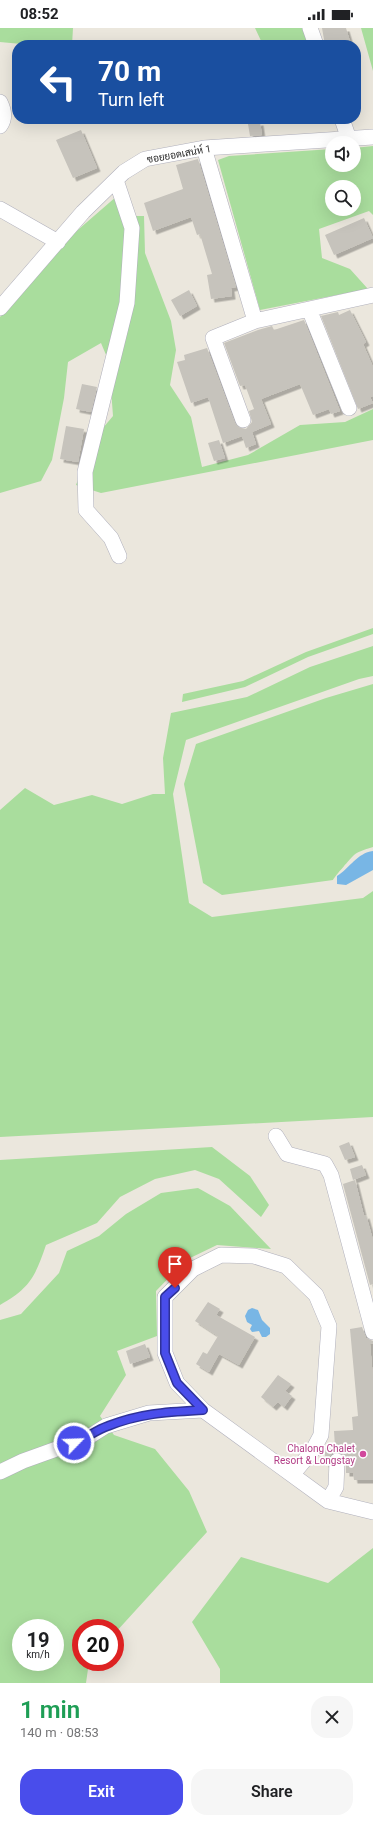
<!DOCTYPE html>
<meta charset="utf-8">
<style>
body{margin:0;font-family:Roboto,Sarabun,sans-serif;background:#f6f6f6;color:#202124;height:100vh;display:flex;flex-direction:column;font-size:15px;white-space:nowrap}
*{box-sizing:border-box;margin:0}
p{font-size:13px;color:#757577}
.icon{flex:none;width:22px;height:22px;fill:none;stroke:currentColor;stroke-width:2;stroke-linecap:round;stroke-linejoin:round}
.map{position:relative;height:1655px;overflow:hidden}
.side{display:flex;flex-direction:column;background:#fff;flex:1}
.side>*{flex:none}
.guide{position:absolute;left:12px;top:12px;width:349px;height:84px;border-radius:16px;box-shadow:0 4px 16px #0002;background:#1a4fa0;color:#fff;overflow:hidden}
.controls{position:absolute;left:325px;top:108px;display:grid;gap:8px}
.controls a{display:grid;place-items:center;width:36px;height:36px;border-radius:50%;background:#fff;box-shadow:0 4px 16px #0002;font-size:20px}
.speed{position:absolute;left:12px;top:1591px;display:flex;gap:8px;font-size:20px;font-weight:700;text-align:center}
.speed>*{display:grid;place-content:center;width:52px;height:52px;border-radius:50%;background:#fff;box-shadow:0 4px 16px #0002;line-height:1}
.speed small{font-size:10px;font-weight:400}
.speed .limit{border:6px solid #d22;background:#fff;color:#111}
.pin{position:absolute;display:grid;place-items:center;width:34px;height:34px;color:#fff;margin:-41px -17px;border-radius:50% 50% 50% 0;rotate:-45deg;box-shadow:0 0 4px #0007}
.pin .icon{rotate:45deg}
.me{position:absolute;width:44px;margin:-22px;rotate:66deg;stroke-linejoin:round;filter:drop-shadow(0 0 3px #0008)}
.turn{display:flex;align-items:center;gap:14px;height:84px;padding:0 20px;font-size:18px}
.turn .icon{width:52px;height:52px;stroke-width:2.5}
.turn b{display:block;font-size:28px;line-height:34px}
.round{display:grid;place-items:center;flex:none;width:42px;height:42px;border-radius:16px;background:#f6f6f6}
.headline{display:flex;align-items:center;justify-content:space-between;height:68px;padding:0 20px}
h1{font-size:24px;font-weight:600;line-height:30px;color:#1e9e55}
.button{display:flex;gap:8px;margin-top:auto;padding:8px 20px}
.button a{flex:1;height:46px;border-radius:16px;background:#494deb;color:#fff;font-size:16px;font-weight:600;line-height:46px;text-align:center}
.button a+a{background:#f6f6f6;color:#202124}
.status{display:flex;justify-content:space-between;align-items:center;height:28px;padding:0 20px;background:#fff;direction:ltr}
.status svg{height:11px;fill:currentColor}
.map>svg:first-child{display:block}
.green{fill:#a9dd9d;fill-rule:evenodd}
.water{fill:#78b6e5}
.building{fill:#c6c3bc;filter:url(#shadow)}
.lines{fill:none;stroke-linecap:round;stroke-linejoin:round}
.minor-casing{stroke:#b0b0bc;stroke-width:16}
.minor{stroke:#fff;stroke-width:15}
.route-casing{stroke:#2f3299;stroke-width:10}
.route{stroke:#494deb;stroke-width:7}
.hotel-dot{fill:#d1479c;stroke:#fff;stroke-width:1.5}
.labels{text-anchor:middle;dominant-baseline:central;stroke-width:3.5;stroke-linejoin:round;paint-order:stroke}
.street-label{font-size:10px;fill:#2a2a2a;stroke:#fff}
.hotel-label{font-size:10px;fill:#b23c85;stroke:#fff;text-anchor:end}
</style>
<div class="status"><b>08:52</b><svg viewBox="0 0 49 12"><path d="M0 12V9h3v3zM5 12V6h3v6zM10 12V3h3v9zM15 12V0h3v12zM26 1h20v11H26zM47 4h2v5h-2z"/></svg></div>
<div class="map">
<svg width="373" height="1655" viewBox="0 0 373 1655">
<defs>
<filter id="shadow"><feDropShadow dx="3.5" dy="3.5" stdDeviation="0" flood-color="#0004"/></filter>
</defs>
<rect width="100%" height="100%" fill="#ebe7dd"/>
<path class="green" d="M0 0H73L72 17H32L0 14Z
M255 0H309L308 17H263Z
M361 0H373V43Z
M373 118V187L369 183 319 201 322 230 350 241 368 261 260 282 218 132 229 128 332 121V137H354V120ZM332 159H354V181H332Z
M117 168 134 188H144L145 225 171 293 176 322 170 357 191 389 202 439 248 427 300 397 345 394 373 381V412L101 465 76 457 92 413 113 388 109 334 101 315 68 334 64 370 52 432 41 453 0 465V289L64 214Z
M373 600V606L308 629 245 659 182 674 183 666 243 653 306 624Z
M373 618V648L359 651 186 712 173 766 189 875 212 889 363 870 373 863V1089L0 1109V782L25 760 54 777 92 767 122 776 153 766H165L163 730 171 685 247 669 310 639Z
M373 656V819C367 821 359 823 354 827 351 830 335 848 333 852L222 867 203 855 184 756 196 716 326 670Z
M212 1119 250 1148 269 1177 261 1189 219 1151 195 1142 155 1151 120 1169 97 1195 46 1217C35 1249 30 1260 0 1277V1132Z
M198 1160 230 1178 271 1221 217 1217 186 1232 156 1263 157 1308 117 1323 126 1347 100 1388 114 1407 155 1421 189 1463 207 1504 115 1605V1600H81V1634H89L86 1655H0V1292L21 1286 59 1245 67 1223 99 1208 126 1186 161 1165ZM21 1600H55V1634H21Z
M373 1520V1655H220V1641L192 1594 241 1529 328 1555Z"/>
<path class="water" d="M373 823V842L346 857 337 856V848C350 840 357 825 373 823Z
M252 1280 258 1282 262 1292 270 1300V1306L266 1309H262L259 1303 252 1304 250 1301 252 1297 247 1294 245 1288 248 1282Z"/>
<path class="building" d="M322 0H346L351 17H325Z
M260 94 262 107 250 108 248 96Z
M81 102 97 140 73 150 56 112Z
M198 131 236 259 231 260 232 268 211 271 207 247 212 246 200 206 197 207 191 189 153 203 144 175 183 161 176 137Z
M364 190 373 210 334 227 325 207Z
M189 262 197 278 180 288 171 272Z
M350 282 366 314 363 316 373 339V368L370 369 373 375 358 381 321 288 338 284 339 287Z
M304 292 340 383 331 386 329 381 313 387 300 356 261 371 271 396 252 404 256 416 246 420 242 408 223 415 208 369 191 375 177 334 185 332 184 327 207 320 235 395 238 399 246 401 252 394 249 383 254 381 245 357 240 358 224 315 258 302 272 298 274 302Z
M82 356 97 359 91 384 76 381Z
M66 398 84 401 78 434 60 431Z
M219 412 225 430 214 433 208 415Z
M349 1114 355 1129 345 1132 339 1118Z
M362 1137 366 1147 353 1152 350 1141Z
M355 1152 364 1188 366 1187 373 1212V1256L370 1257 343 1156Z
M208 1274 220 1281 216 1287 255 1309 239 1337 219 1326 209 1344 196 1336 203 1324 207 1326 218 1308 195 1293Z
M362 1299 366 1310 373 1313V1315L370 1316 373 1350V1452H354L353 1445H346V1433L341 1425H332L329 1429 328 1436H325V1420L335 1419 334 1403 353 1402 352 1389 358 1388 350 1301Z
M145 1316 150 1329 130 1336 126 1323Z
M278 1347 291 1356 285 1363 292 1368 284 1379 278 1374 273 1379 261 1369Z"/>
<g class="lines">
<defs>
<path id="minor" d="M310 0 316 17
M0 74C4 82 6 90 0 98
M342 91 349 111
M204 120 255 293 373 267
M116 152 132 200 127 275 85 444 86 482 111 510 119 528
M0 181 58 214
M0 280 83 184 124 144 145 131 204 120 373 109
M309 281 349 380
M243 392 213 310 255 293
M276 1108 287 1126 325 1136 331 1147 373 1304
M203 1382 177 1355 165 1325V1269L193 1241 221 1227 254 1228 286 1238 316 1267 329 1298 321 1407 313 1422 293 1446
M0 1444 23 1433 87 1410 106 1398 149 1385 203 1382 328 1473 373 1484
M328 1473 336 1459 337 1433"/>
</defs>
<use href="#minor" class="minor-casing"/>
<use href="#minor" class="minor"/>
</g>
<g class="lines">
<defs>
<path id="route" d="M74 1415C87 1410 96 1402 108 1398 141 1385 168 1384 203 1382L177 1355 165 1325V1269L175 1260"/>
</defs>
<use href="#route" class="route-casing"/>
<use href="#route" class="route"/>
</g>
<circle class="hotel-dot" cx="363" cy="1426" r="4"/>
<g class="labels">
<g class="street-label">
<text transform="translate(179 126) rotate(-10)">ซอยยอดเสน่ห์ 1</text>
</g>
<g class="hotel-label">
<text x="355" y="1420">Chalong Chalet<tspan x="355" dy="12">Resort &amp; Longstay</tspan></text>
</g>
</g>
</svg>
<div class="controls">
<a><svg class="icon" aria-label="sound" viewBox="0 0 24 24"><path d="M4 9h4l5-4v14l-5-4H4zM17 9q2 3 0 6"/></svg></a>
<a><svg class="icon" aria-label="search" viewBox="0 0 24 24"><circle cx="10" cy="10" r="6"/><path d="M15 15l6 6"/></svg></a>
</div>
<div class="speed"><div>19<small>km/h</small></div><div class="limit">20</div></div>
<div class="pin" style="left:175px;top:1260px;background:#d93025"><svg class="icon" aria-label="arrive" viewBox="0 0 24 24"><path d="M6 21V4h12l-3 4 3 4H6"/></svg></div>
<svg class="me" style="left:74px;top:1415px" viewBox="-20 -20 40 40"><circle r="17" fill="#494deb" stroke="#fff" stroke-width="3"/><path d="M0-11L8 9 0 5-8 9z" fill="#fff"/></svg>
<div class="guide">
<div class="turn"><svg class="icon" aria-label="left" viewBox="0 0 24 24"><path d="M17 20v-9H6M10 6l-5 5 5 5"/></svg><div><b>70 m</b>Turn left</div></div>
</div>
</div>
<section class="side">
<div class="headline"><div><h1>1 min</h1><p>140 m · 08:53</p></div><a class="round"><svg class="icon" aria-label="close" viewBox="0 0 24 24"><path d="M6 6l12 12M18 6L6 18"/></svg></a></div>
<div class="button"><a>Exit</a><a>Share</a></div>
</section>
